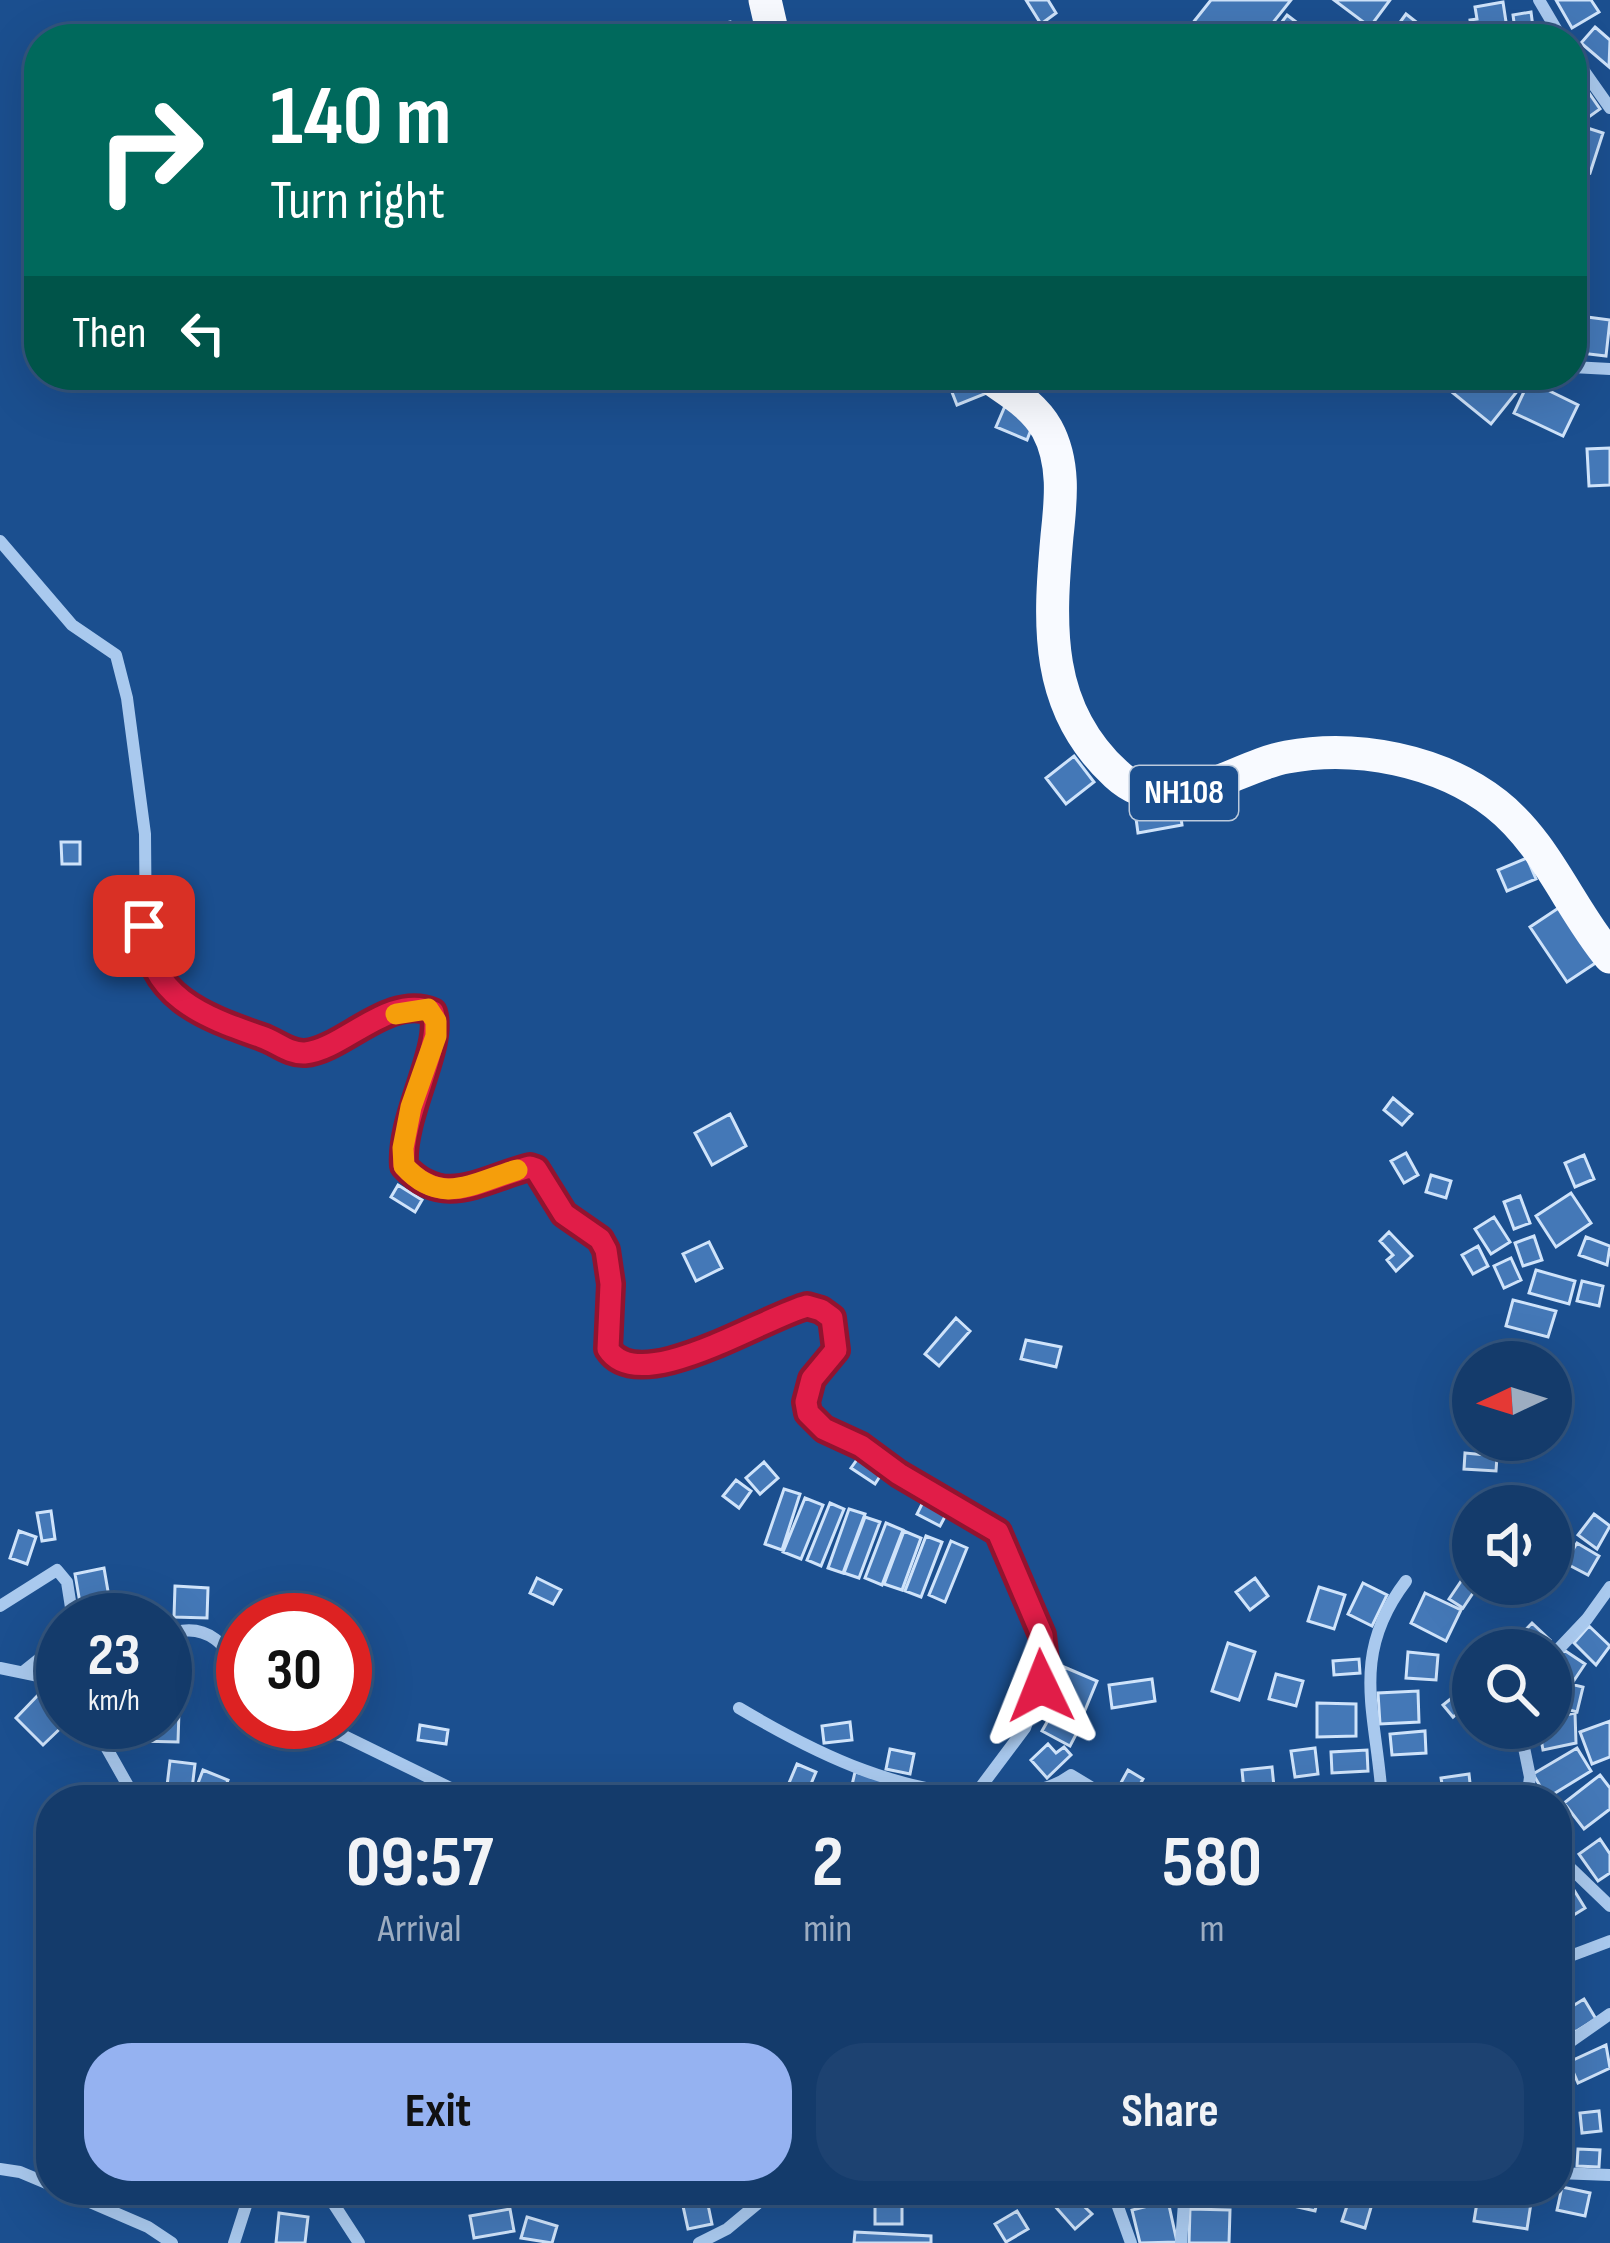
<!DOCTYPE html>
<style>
body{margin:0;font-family:"Sofia Sans Condensed",sans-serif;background:#1d4271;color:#f1f3f6;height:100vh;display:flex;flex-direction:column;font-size:45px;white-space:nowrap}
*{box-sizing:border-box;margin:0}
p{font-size:39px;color:#9dadc1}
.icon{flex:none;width:66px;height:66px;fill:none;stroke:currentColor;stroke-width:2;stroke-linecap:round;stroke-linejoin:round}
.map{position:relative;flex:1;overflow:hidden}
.panel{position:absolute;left:36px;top:1785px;width:1536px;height:420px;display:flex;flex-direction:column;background:#143b6b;border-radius:48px;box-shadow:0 12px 48px #0002,0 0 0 3px #33557e}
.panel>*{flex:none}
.hud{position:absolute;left:24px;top:24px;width:1563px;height:366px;border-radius:48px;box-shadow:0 12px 48px #0002,0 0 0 3px #33557e;background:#00695c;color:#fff;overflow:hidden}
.needle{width:78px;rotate:266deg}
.tools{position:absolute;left:1452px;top:1341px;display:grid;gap:24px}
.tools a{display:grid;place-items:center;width:120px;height:120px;border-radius:50%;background:#143b6b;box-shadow:0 12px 48px #0002,0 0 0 3px #33557e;font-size:60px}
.speed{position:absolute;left:36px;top:1593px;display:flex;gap:24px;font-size:60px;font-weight:700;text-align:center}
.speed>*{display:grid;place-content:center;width:156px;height:156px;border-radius:50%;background:#143b6b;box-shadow:0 12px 48px #0002,0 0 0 3px #33557e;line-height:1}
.speed small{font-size:30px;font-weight:400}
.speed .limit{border:18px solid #d22;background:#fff;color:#111}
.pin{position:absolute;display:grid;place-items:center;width:102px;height:102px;color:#fff;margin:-51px;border-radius:24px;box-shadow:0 6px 18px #0006}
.me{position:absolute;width:132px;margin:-66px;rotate:358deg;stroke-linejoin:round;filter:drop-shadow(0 0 9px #0008)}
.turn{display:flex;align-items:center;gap:42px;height:252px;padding:0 48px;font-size:54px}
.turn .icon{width:156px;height:156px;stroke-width:2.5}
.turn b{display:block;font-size:84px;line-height:102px}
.then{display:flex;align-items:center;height:114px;padding:0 48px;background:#0003;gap:24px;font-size:45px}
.eta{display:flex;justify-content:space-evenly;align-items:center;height:204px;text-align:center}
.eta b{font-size:72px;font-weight:700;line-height:84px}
.button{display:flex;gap:24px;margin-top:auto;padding:24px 48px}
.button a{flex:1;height:138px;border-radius:48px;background:#95b2f1;color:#111;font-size:48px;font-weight:700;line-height:138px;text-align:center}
.button a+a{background:#1d4271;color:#f1f3f6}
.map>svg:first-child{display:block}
.building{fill:#4478b7;stroke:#cfe3fa;stroke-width:3}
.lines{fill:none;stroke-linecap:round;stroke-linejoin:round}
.minor{stroke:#a9c9ee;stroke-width:12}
.trunk{stroke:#f8faff;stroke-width:33}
.route-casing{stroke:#92132f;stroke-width:30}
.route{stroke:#e11d48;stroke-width:21}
.slow{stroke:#f59e0b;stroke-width:21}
.labels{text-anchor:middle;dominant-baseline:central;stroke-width:12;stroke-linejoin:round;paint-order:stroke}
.shield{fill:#1b4f8f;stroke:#bbcadd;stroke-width:3}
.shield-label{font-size:33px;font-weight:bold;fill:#fff}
</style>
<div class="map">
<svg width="1610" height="2243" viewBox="0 0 1610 2243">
<rect width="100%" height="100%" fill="#1b4f8f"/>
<path class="building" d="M1026 0H1048L1056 13 1041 24Z
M1211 0H1291L1260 39H1180Z
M1334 0H1390L1370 27Z
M1556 0H1591L1599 12 1572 28Z
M1503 2 1508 35 1473 39 1470 20 1477 19 1475 7Z
M1531 12 1534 35 1516 37 1513 15Z
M1406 14 1438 39H1402L1393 32Z
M1287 15 1312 34 1308 39H1269Z
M730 22 733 39H700L698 29Z
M1595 27 1610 40 1609 67 1581 43Z
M1578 77 1600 109 1586 119 1572 99V81Z
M1575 124 1603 133 1590 173 1572 167Z
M1572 315 1610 320 1606 356 1572 352Z
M980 375 987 393 957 405 950 387Z
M1449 375H1511L1523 384 1491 424 1442 384Z
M1529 381 1578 405 1563 436 1514 413Z
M1005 406 1035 419 1027 440 996 427Z
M1610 448V485L1589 486 1587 449Z
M1074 756 1094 782 1066 804 1046 778Z
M1179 804 1182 825 1138 833 1135 811Z
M61 842H80V864H62Z
M1527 858 1536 879 1507 891 1498 870Z
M1560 907 1597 962 1567 982 1530 927Z
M1393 1098 1412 1114 1402 1125 1384 1110Z
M730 1114 746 1146 712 1165 695 1133Z
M1406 1153 1418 1175 1404 1183 1391 1161Z
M1584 1155 1594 1179 1575 1187 1565 1163Z
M1431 1175 1451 1181 1446 1198 1426 1192Z
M398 1185 422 1200 415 1212 391 1197Z
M1571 1193 1591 1223 1556 1247 1536 1216Z
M1520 1196 1530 1223 1514 1229 1504 1202Z
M1494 1217 1510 1242 1491 1254 1475 1229Z
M1389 1232 1412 1256 1396 1271 1387 1260 1393 1255 1380 1241Z
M1534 1236 1542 1260 1523 1266 1515 1243Z
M1586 1237 1610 1246 1607 1265 1579 1255Z
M709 1242 722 1268 696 1281 683 1254Z
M1478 1246 1488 1266 1473 1274 1462 1255Z
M1511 1258 1521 1280 1504 1288 1494 1266Z
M1536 1270 1575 1281 1569 1304 1529 1293Z
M1582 1281 1603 1286 1599 1306 1577 1301Z
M1513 1300 1556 1311 1548 1337 1506 1326Z
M956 1318 970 1331 939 1366 925 1354Z
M1026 1340 1061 1347 1056 1367 1021 1359Z
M1465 1453 1497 1456 1496 1471 1464 1469Z
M861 1454 884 1470 875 1484 851 1468Z
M764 1462 778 1478 760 1494 746 1478Z
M736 1480 751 1491 739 1508 723 1496Z
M784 1489 800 1494 782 1550 765 1544Z
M926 1496 949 1509 940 1526 917 1514Z
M805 1498 823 1505 801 1559 783 1552Z
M830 1503 844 1509 821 1566 807 1560Z
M849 1509 865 1514 843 1573 828 1568Z
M51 1511 55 1539 42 1541 37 1513Z
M1594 1514 1610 1526 1597 1549 1578 1535Z
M865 1517 880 1522 859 1578 844 1573Z
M886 1523 903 1530 882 1585 865 1578Z
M19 1531 36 1537 27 1564 10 1558Z
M904 1531 921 1538 902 1590 884 1584Z
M926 1536 942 1542 921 1597 905 1591Z
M951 1541 967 1548 945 1602 929 1595Z
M1577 1543 1599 1556 1588 1575 1565 1563Z
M1472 1565 1473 1584H1479L1463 1608 1449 1599Z
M104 1568 109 1597 80 1603 75 1574Z
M537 1578 561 1590 553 1604 530 1593Z
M1255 1578 1268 1596 1250 1610 1236 1592Z
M1363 1583 1387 1595 1372 1626 1348 1614Z
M175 1586 208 1588 207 1618 174 1617Z
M1319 1587 1345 1595 1334 1629 1308 1621Z
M1425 1593 1461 1610 1446 1641 1411 1623Z
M1532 1623 1550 1640 1540 1650H1514L1510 1646Z
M1589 1626 1610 1646 1596 1665 1574 1643Z
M1228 1643 1255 1652 1239 1700 1212 1691Z
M1564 1650 1585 1664 1573 1682 1552 1668Z
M1408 1652 1438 1655 1436 1680 1406 1678Z
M1359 1659 1360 1673 1334 1675 1333 1661Z
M1064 1667 1097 1681 1083 1715 1050 1700Z
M1276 1674 1303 1681 1296 1706 1269 1699Z
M1152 1679 1155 1701 1112 1708 1109 1685Z
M1554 1680 1583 1687 1577 1712 1551 1705Z
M1463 1689 1472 1700 1453 1717 1443 1705Z
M1418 1691 1419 1722 1380 1724 1378 1693Z
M41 1692 67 1722 43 1745 16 1718Z
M1317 1703 1356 1704V1736L1317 1737Z
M1055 1708 1082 1723 1070 1746 1042 1731Z
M165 1711H179L178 1742 137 1741V1722H165Z
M1575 1713 1576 1743 1543 1750 1539 1728H1551V1718Z
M1610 1721V1757L1592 1764 1580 1732Z
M850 1722 852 1740 824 1743 822 1726Z
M420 1725 448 1730 446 1744 418 1740Z
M1425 1731 1426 1753 1392 1755 1390 1734Z
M1048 1744 1056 1753 1064 1747 1071 1755 1047 1778 1031 1760Z
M1315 1748 1318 1774 1295 1777 1291 1751Z
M1577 1748 1591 1771 1547 1798 1533 1774Z
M890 1749 914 1754 910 1774 886 1769Z
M1367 1750 1368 1771 1332 1773 1331 1752Z
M170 1761 195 1764 192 1789 167 1786Z
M797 1764 816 1772 808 1791 789 1783Z
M1272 1767 1274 1787 1244 1791 1242 1770Z
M203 1770 228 1780 220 1800 195 1791Z
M1128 1770 1143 1779 1132 1799 1117 1790Z
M855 1772 884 1779 879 1800 849 1798Z
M1469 1774 1471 1792 1444 1796 1441 1778Z
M1600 1775 1610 1788V1809L1584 1829 1564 1803Z
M1600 1839 1610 1854V1873L1598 1881 1579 1854Z
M1566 1877 1585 1908 1564 1921 1557 1911V1883Z
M1584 1999 1596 2019 1575 2032 1563 2012Z
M1606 2045 1610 2068 1578 2083 1569 2062Z
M1567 2084 1573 2111 1557 2114V2086Z
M1599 2111 1601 2131 1582 2133 1580 2113Z
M1578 2149 1600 2150 1599 2167 1577 2166Z
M1562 2187 1590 2193 1585 2216 1557 2210Z
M1067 2190 1092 2214 1075 2229 1052 2203Z
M1288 2190H1320L1315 2211 1285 2204Z
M1479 2190H1533L1527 2229 1474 2221Z
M1350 2197 1372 2204 1365 2228 1342 2221Z
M707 2200 712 2224 688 2229 683 2206Z
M875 2200H902V2224H875Z
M1168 2201 1177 2242 1140 2243 1132 2210Z
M510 2209 514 2231 474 2238 470 2216Z
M1190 2209 1230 2210 1229 2243H1189Z
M1017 2211 1028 2229 1006 2242 995 2224Z
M279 2213 308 2217 305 2243H276Z
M527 2217 557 2226 552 2243 521 2238Z
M855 2232 931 2236V2243H854Z"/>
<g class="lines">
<path class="minor" d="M1539 0 1562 39
M1572 54 1610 108
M1572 367 1610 369
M0 541 72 625 116 655 127 698 145 834 146 951 158 979 171 992 221 1022 299 1053 327 1047 367 1021 428 1009C462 1047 363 1142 421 1182 429 1188 438 1191 448 1190 476 1188 503 1174 530 1167L536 1169 564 1213 600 1239 606 1249 611 1284 608 1349C633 1389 737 1336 772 1321 783 1317 795 1307 807 1307 817 1306 824 1312 832 1318L836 1350 811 1379 806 1402 808 1413 824 1429 861 1446 900 1474 998 1531 1042 1635 1046 1669 1025 1728 971 1800
M0 1606 57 1570 67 1582 73 1620
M165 1650 176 1632C209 1624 225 1646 243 1671
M1551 1657 1587 1619 1610 1587
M0 1668 63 1681
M23 1672 63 1640
M739 1708C818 1755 908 1799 1001 1794 1029 1792 1049 1791 1071 1775L1112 1800
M92 1722 136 1800
M281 1722 344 1736 475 1800
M1520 1728 1530 1777 1527 1800
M1382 1800C1377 1714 1348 1657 1406 1581
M1557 1855 1610 1906
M1557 1961 1610 1941
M1557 2051 1610 2014
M0 2169 20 2172 51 2185
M1557 2173 1610 2175
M62 2190 148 2227 172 2243
M306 2190 333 2203 359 2243
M1112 2190 1131 2243
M1356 2190H1382
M234 2243 251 2190
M699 2243 727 2229 774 2190
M1181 2243 1185 2190"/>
<path class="trunk" d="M765 0 774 39
M986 375C1008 391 1033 404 1047 429 1065 462 1061 500 1057 536 1049 625 1044 708 1116 774 1170 824 1231 767 1287 757 1356 744 1440 760 1496 804 1547 844 1569 908 1610 957"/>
</g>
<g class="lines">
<defs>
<path id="route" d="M144 926C149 997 202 1016 262 1037 277 1042 289 1054 305 1053 343 1050 389 993 433 1012 444 1047 400 1116 404 1166 444 1210 482 1179 530 1167L536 1169 564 1214 600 1239 606 1250 611 1284 608 1349C639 1398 764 1317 807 1306L821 1310 832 1318 836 1350 812 1379 806 1402 808 1413 824 1429 861 1446 899 1474 998 1532 1042 1635 1046 1670 1041 1686"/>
</defs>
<use href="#route" class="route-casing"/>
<use href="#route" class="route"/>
<path class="slow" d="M396 1014 428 1009 436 1021V1036L411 1107 403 1148 404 1166C441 1207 473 1183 517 1170"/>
</g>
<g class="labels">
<rect class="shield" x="1130" y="766" width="108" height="54" rx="9"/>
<g class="shield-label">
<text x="1184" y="793">NH108</text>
</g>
</g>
</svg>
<div class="tools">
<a><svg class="needle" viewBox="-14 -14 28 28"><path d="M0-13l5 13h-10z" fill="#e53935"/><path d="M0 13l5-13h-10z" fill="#9dadc1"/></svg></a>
<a><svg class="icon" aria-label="sound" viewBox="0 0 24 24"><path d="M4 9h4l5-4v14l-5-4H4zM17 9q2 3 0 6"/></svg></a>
<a><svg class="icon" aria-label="search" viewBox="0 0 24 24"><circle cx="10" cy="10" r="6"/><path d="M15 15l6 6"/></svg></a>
</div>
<div class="speed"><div>23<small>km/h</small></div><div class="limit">30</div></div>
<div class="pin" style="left:144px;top:926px;background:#d93025"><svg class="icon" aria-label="arrive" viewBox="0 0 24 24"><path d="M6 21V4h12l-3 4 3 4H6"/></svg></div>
<svg class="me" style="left:1041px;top:1686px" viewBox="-20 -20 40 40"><path d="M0-17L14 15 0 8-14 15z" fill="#e11d48" stroke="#fff" stroke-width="4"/></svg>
<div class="hud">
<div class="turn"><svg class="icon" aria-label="right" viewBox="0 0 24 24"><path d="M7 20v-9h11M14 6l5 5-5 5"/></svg><div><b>140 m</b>Turn right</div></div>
<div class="then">Then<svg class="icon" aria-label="left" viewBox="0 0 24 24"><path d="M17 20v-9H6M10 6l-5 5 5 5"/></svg></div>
</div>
<section class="panel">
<div class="eta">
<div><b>09:57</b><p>Arrival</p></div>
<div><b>2</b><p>min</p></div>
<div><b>580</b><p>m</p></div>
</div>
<div class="button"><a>Exit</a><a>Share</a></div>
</section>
</div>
